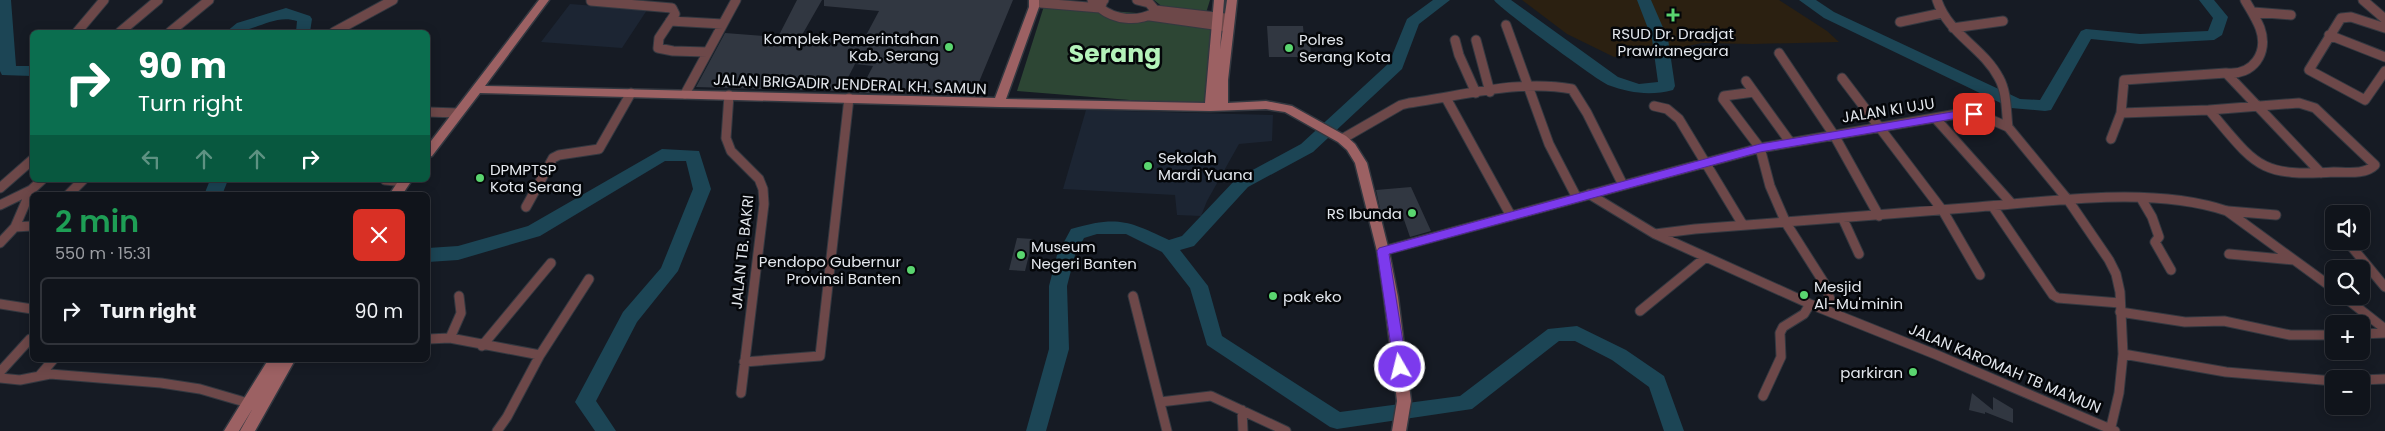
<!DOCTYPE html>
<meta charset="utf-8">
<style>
body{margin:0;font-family:Poppins,sans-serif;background:#1e2128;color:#f1f3f6;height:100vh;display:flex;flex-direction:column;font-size:19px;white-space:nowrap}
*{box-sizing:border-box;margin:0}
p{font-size:16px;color:#9c9ea3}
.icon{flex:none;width:28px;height:28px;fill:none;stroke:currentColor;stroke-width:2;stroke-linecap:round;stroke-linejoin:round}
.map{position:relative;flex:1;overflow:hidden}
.details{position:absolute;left:30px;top:192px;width:400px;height:170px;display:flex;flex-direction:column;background:#10141b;border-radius:8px;box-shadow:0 2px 12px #0003,0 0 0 1px #30333a}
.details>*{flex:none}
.hud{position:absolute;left:30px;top:30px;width:400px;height:152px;border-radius:8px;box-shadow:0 2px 12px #0003,0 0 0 1px #30333a;background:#0b6e4f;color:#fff;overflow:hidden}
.controls{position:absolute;left:2325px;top:205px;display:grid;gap:10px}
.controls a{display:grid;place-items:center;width:45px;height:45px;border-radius:8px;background:#10141b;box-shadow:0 2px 12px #0003,0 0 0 1px #30333a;font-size:25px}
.pin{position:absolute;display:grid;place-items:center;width:42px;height:42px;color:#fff;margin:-21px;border-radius:10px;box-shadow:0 2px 8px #0006}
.me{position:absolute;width:55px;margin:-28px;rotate:352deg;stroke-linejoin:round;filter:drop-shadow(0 0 4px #0008)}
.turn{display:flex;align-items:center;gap:18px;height:105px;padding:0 25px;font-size:22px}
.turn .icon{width:65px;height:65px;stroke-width:2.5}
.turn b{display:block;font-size:35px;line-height:42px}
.lanes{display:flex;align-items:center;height:48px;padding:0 25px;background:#0003;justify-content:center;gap:25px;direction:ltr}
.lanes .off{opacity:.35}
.round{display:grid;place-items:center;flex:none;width:52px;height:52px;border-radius:8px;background:#1e2128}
.headline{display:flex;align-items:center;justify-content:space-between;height:85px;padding:0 25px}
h1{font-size:30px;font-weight:600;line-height:38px;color:#1e9e55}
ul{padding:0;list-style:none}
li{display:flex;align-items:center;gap:15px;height:68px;margin:0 10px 8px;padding:0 15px;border:2px solid #30333a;border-radius:8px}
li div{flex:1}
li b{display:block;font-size:19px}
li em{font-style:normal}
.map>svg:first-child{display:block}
.built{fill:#1c2533}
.medical{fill:#2b2011}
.green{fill:#2d4634}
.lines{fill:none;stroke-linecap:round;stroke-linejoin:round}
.river{fill:#1c4555;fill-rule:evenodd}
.building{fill:#313741}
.street-casing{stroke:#333840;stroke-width:11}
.secondary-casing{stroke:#333840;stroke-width:3}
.street{stroke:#6d4849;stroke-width:9}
.secondary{fill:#9c6163;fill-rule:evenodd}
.route{fill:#7c3aed;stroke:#51269a}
.poi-dot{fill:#5ad56f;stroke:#040609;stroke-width:2}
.labels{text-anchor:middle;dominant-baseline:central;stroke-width:5;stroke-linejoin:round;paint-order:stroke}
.poi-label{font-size:15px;fill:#e3e7ed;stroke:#040609;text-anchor:start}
.street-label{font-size:15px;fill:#e3e7ed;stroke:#040609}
.town-label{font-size:25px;font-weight:bold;fill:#b4f3ba;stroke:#040609}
</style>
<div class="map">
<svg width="2385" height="431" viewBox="0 0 2385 431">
<rect width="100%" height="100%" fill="#161b24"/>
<path class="built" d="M570 4 647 10 622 48 541 42Z
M1086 110 1273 115 1272 141 1239 144 1207 201 1201 216 1177 215 1175 195 1063 189Z"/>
<path class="medical" d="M1522 0H1779L1827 31 1839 42 1753 44 1702 43 1654 53 1614 57 1567 34Z"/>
<path class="green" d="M1154 0H1210L1206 13 1165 9Z
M1044 6 1231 20 1217 107 1017 91Z"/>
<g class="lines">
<path class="river" d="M0 0H11L16 66H32V76L2 75 0 71Z
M1433 0H1450L1419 24 1402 69 1313 152 1248 187 1194 246 1180 250 1208 286 1222 336 1340 412 1460 396 1548 329 1577 326 1626 350 1664 376 1684 431H1664L1649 387 1612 360 1575 341H1559L1472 409 1337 429 1330 427 1207 345 1190 288 1162 252 1126 234H1097L1084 238 1075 255 1067 286 1069 349 1046 431H1026L1049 349V286L1057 255 1071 229C1117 216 1127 220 1169 240L1182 236 1236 179 1301 144 1389 63 1407 19Z
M1494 0H1511L1618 77 1639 84 1658 82 1652 39 1637 0H1651L1668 39 1675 86 1673 90C1650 96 1630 93 1608 85 1598 81 1499 8 1494 0Z
M1799 0H1816L1834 12 2020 99 2040 100 2081 31 2086 29 2140 34 2208 31 2213 18 2199 0H2214L2228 17 2222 35 2214 40 2140 44 2091 39 2051 110 2045 111 2011 108 1824 18Z
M286 8 310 16 312 19 310 32H296L297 21C272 13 252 35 226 32L237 23Z
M662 149 699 151 711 189 678 271 637 322 596 401 616 431H595L575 402 623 312 661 268 693 189 686 161H665L540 236 458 260 428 262V248L458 246 528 226Z
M210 180H228L222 195H204Z"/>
</g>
<path class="building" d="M797 0H822L802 35 863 41 879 11 824 6V0H1013L974 94 859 93 873 66 855 64 841 91 696 87 725 33 778 37Z
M1267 26H1303L1304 38 1310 40 1311 57H1269Z
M1411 187 1431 231 1410 237 1401 211 1381 213 1376 190Z
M1017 238 1033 239 1025 271 1009 270Z
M1972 393 1993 410V397L2013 409V423L1985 412V414L1969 410Z"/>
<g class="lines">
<defs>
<path id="street" d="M1092 0H1104
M1937 0C1948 34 1983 47 1999 78 2007 92 2006 111 2008 127
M2245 0C2250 9 2256 18 2260 28 2269 53 2253 76 2226 73L2321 173
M2363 0 2385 19
M591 1 672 8 675 14 659 38 658 48 673 51 707 52
M1103 1 1100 8C1115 20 1137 22 1154 13L1155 10 1149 3 1137 0
M1041 3 1100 8
M1155 10 1225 18
M2253 12 2291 15
M1150 16 1228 27
M670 21 723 24
M1900 22 1942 13
M1506 25 1549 144 1577 198
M1953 28 2003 21
M2385 28 2351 17 2341 18 2309 70 2365 100 2385 71
M77 32 104 0
M120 32 158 0
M170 32 209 0
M334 32 393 0
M2329 35 2385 57
M1455 40 1459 55 1476 93
M1476 40 1490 92
M1779 53 1834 135 1879 216
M1842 78 1943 211 1980 275
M1746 81 1790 142
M1754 92 1724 96 1723 99 1760 148 1770 186 1786 223 1826 286 1830 299 1826 310
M685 94 736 0
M729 95 726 138 731 151 759 179 763 189 764 204 741 393
M1446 98 1511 216
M2299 103 2315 108 2375 165C2365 175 2347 172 2334 172 2258 177 2256 165 2209 110Z
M1654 106 1667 109 1679 119 1743 225
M428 112 458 113
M2121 113 2209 110
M1936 119 2012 204
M1342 139 1401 105 1409 103C1462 96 1519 79 1572 89L1587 113 1623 185
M2111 139 2121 113 2124 80 2226 73
M385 180 405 182
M0 188 32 160
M1589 194 1655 234 1810 304 1937 355 2115 431
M68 195 83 180
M2142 200 2152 217 2159 237 2155 242 2171 270
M0 205 31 190 42 180
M526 207 553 158 559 155 599 149 631 93
M1993 207 2053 295 2058 298 2120 303
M2228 211 2276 215
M1843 219 1859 254
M15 227 32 226
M1655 234 1695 229C1789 222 1884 214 1978 207 2056 201 2152 186 2227 211L2334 289
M0 243 15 227 31 190
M2351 246 2385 287
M1383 251 1760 148 1963 113 1985 117 2008 127 2068 200 2109 260 2116 274 2120 292 2123 354 2119 393 2110 431
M2229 254 2294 260
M1133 296 1167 431
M2343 296 2385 329
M0 304 32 309
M1640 311 1706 257
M2120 312 2185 322 2224 321 2290 335H2334
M2361 334 2385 333
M450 338 461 313 459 296
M428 339 450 338 540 355
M482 346 551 263
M2123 354 2226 372 2334 381
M744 362 820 356 849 98
M0 372 30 339
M40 375 53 360
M0 378 20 380 50 374 161 383 200 389 248 403
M2361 380 2385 379
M1763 396 1781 357 1780 333 1783 327 1804 314 1810 304
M1160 402 1211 396 1286 431
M1242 410 1243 431
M497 431 507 417 540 355 589 279"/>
<path id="secondary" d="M539 0H549L485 86 995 98 1029 7V0H1039V7L1006 99 1205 103 1214 0H1224L1220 49 1227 0H1237L1228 80V103L1266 101 1292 106 1346 136 1355 144 1367 163 1389 251 1398 297 1411 401 1406 431H1392L1397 401 1384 297 1377 251 1355 163 1347 150 1338 142 1285 112 1266 109 1210 111 999 107 480 93 432 156 428 157V145Z
M399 180H412L402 195H389Z
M268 360H295L255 431H240L253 408 239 431H224Z"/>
</defs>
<use href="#street" class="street-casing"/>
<use href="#secondary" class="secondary-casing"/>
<use href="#street" class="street"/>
<use href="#secondary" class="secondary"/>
</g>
<path class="route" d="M1964 110 1974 111 1979 114 1974 118 1964 117 1760 152 1389 254 1407 367 1400 372 1394 367 1377 251 1379 248 1760 144Z"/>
<g class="poi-dot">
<path d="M1670.5 7.5h5v5h5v5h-5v5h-5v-5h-5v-5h5z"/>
<circle cx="949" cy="47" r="5"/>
<circle cx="1289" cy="48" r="5"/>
<circle cx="1148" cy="166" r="5"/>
<circle cx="480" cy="178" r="5"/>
<circle cx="1412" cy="213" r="5"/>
<circle cx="1021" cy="255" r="5"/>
<circle cx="911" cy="270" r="5"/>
<circle cx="1804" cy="295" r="5"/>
<circle cx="1273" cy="296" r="5"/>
<circle cx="1913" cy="372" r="5"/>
</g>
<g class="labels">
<g class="poi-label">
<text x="1673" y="33" text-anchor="middle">RSUD Dr. Dradjat<tspan x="1673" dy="17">Prawiranegara</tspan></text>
<text x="939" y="38" text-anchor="end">Komplek Pemerintahan<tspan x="939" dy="17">Kab. Serang</tspan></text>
<text x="1299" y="39">Polres<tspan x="1299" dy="17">Serang Kota</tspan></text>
<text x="1158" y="157">Sekolah<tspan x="1158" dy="17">Mardi Yuana</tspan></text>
<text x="490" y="169">DPMPTSP<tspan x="490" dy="17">Kota Serang</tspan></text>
<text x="1402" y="213" text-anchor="end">RS Ibunda</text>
<text x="1031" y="246">Museum<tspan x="1031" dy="17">Negeri Banten</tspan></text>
<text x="901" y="261" text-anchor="end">Pendopo Gubernur<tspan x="901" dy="17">Provinsi Banten</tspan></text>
<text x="1814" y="286">Mesjid<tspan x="1814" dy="17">Al-Mu'minin</tspan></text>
<text x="1283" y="296">pak eko</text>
<text x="1903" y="372" text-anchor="end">parkiran</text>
</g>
<g class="street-label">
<text transform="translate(850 84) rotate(2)">JALAN BRIGADIR JENDERAL KH. SAMUN</text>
<text transform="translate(1888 110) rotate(-9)">JALAN KI UJU</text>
<text transform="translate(742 252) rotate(-84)">JALAN TB. BAKRI</text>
<text transform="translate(2005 368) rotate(23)">JALAN KAROMAH TB MA'MUN</text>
</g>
<g class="town-label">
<text x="1115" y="53">Serang</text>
</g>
</g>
</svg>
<div class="controls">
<a><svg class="icon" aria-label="sound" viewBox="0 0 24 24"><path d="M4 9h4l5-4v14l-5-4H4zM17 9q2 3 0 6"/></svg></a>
<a><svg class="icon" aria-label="search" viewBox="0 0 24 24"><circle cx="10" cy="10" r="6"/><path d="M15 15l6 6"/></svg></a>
<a>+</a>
<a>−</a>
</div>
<div class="pin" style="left:1974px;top:114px;background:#d93025"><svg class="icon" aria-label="arrive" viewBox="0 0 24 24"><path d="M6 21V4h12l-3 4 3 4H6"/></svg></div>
<svg class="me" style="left:1400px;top:367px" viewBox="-20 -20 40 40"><circle r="17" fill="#7c3aed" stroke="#fff" stroke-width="3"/><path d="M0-11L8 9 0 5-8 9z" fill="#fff"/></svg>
<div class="hud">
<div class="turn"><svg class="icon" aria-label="right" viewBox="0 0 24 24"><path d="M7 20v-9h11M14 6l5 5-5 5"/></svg><div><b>90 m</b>Turn right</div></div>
<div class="lanes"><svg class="icon off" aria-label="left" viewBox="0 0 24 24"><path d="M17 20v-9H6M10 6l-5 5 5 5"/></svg><svg class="icon off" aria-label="ahead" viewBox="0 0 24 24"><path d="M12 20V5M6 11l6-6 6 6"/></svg><svg class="icon off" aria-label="ahead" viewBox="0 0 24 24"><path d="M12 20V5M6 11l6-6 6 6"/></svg><svg class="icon" aria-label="right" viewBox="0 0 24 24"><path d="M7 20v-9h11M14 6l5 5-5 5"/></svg></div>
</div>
<section class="details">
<div class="headline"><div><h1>2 min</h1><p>550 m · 15:31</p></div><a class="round" style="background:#d93025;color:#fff"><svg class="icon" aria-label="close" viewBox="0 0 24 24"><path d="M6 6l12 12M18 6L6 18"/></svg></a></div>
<ul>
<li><svg class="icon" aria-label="right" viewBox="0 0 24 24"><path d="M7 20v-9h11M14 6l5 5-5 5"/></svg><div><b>Turn right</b></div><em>90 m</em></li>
</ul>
</section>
</div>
